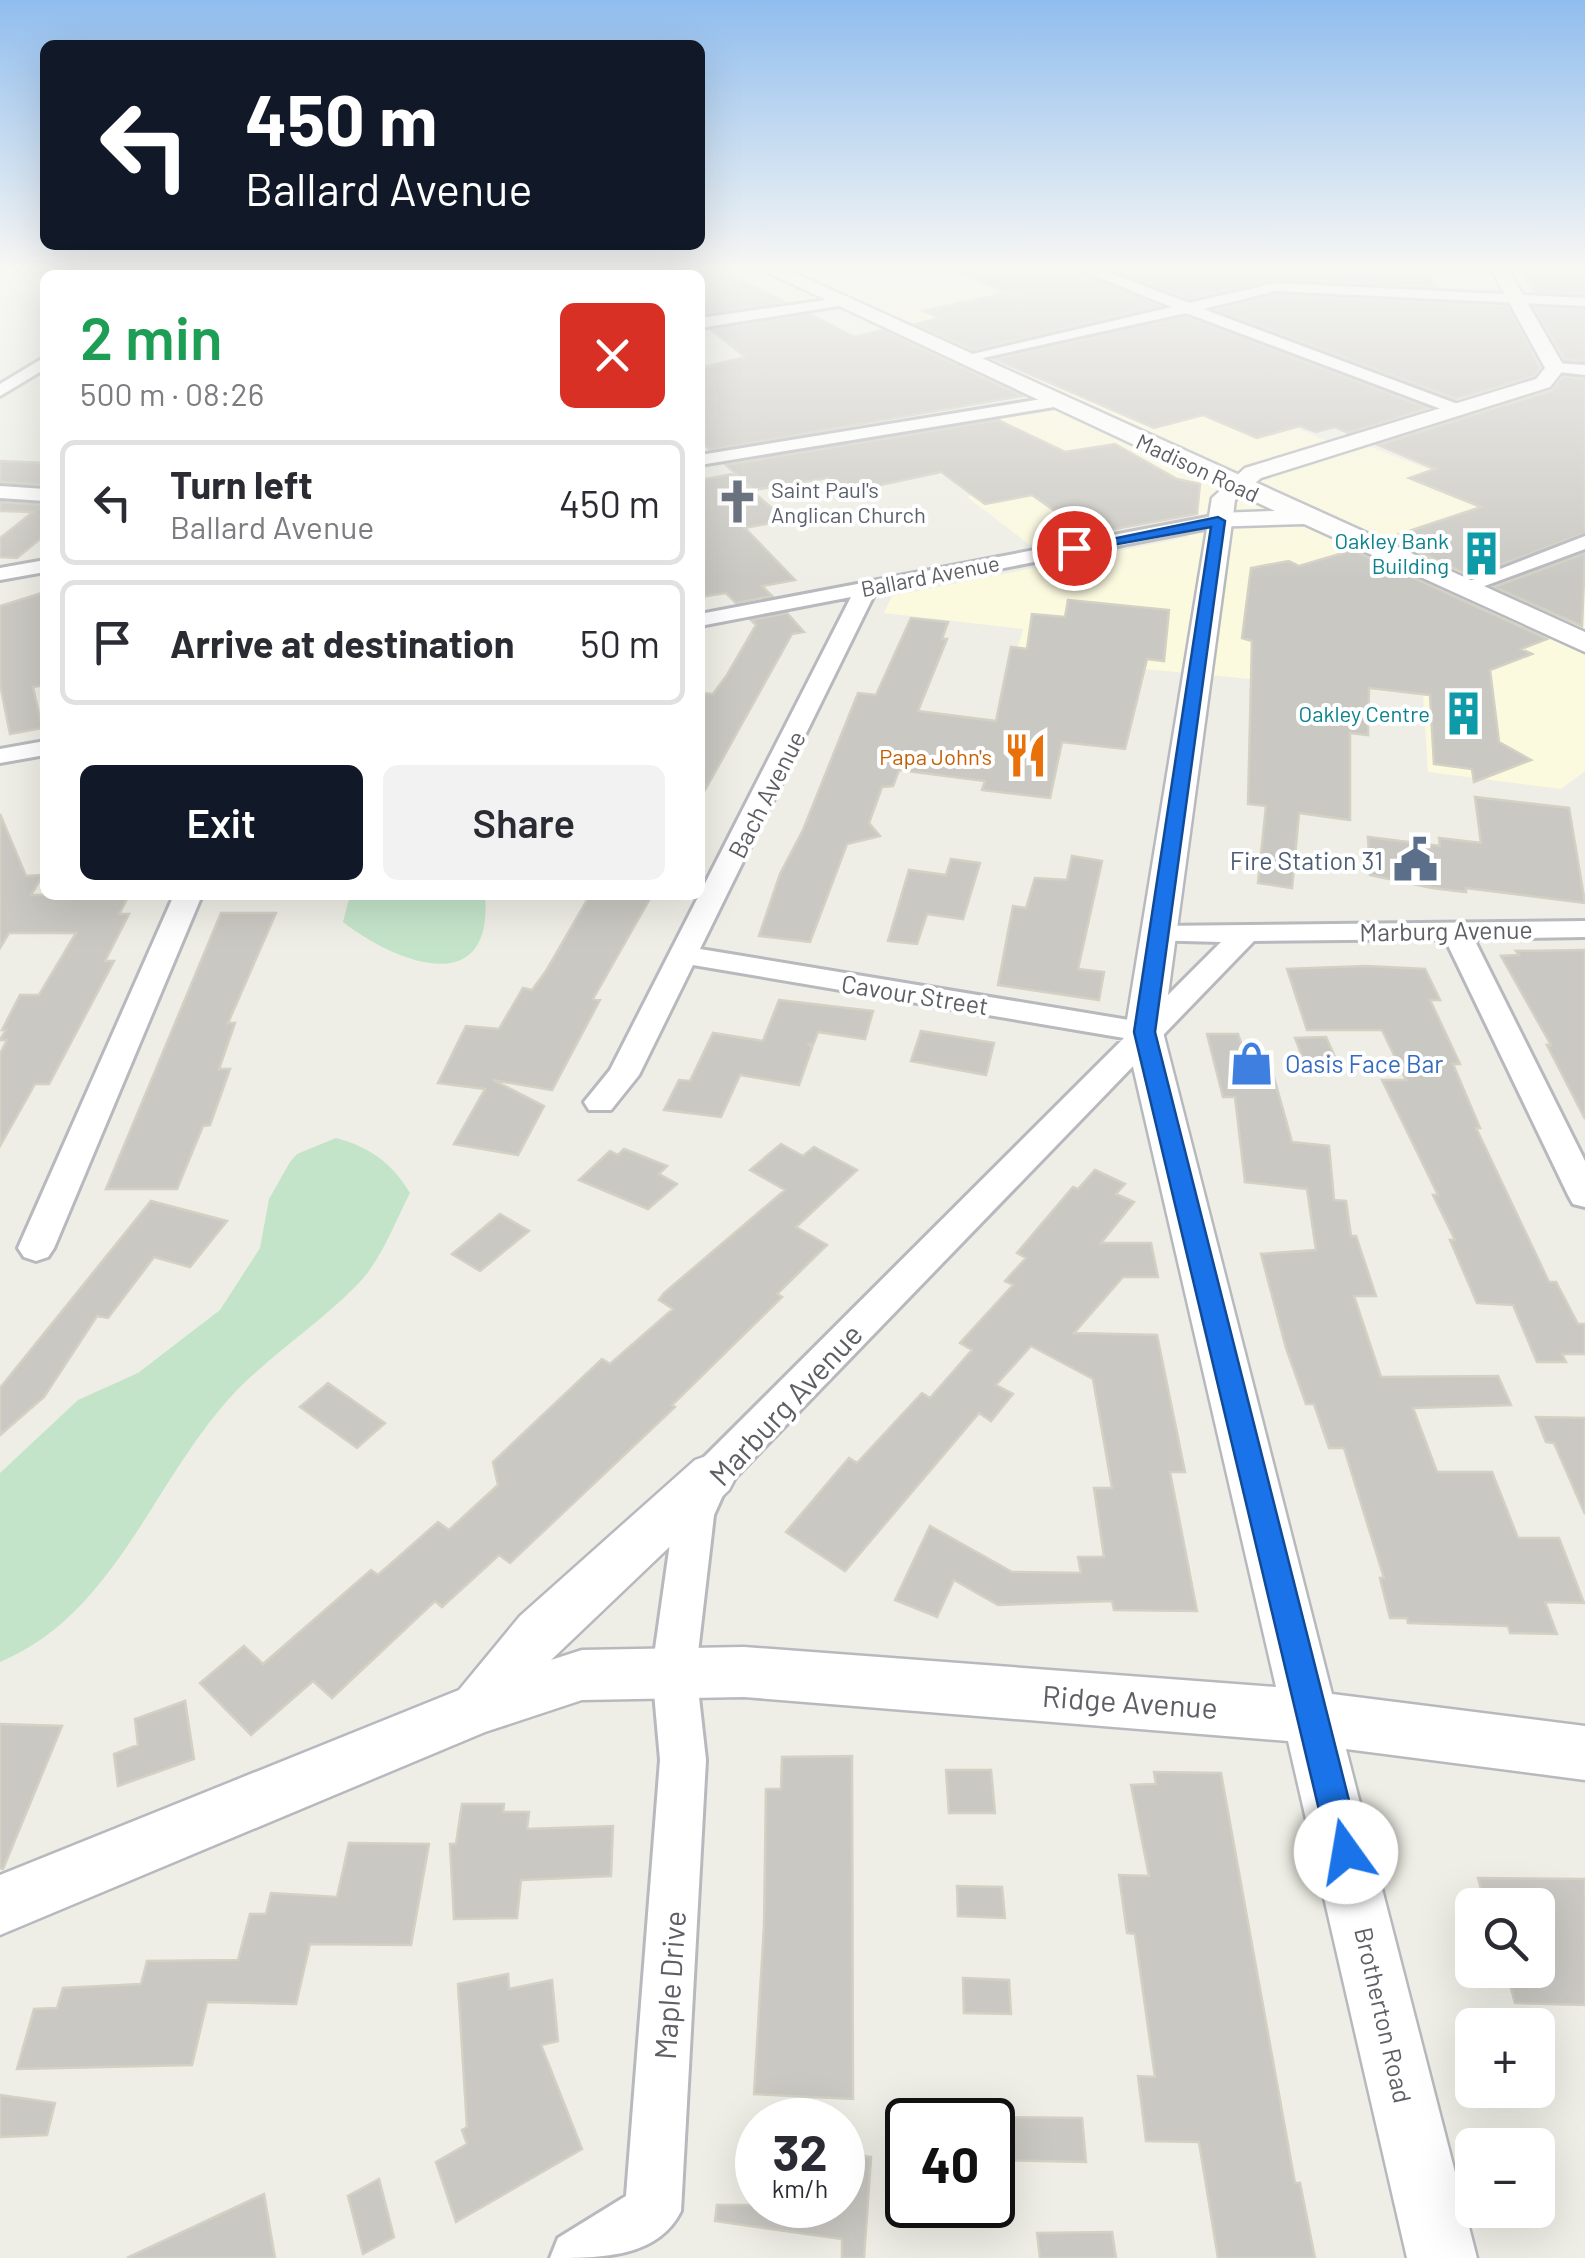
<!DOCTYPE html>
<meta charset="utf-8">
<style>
body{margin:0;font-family:Barlow,sans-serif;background:#f2f2f3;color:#2b2b33;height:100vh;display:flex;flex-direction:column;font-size:38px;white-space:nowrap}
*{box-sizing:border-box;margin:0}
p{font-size:32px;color:#7c7c81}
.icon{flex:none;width:55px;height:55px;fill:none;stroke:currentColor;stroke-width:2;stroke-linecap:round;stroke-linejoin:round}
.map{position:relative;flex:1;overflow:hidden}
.details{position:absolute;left:40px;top:270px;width:665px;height:630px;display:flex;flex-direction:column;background:#fff;border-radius:15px;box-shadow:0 10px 40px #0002}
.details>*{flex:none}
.guide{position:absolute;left:40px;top:40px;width:665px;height:210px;border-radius:15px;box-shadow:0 10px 40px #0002;background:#111827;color:#fff;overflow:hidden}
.buttons{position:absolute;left:1455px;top:1888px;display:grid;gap:20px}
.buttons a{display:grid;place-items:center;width:100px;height:100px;border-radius:15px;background:#fff;box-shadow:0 10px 40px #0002;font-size:50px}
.speed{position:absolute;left:735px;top:2098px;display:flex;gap:20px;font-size:50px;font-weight:700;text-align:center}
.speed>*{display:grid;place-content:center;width:130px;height:130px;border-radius:50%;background:#fff;box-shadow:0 10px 40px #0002;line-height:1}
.speed small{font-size:25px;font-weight:400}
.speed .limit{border:5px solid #111;border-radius:15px;background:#fff;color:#111}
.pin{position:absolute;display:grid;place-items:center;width:85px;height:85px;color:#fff;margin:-42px;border:5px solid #fff;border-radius:50%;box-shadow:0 2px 10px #0007}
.me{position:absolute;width:110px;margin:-55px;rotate:347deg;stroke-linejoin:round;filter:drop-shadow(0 0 8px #0008)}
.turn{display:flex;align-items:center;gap:35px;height:210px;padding:0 40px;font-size:45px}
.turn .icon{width:130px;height:130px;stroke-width:2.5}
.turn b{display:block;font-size:70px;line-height:85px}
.round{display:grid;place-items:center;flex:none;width:105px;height:105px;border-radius:15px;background:#f2f2f3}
.head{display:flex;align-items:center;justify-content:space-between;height:170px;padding:0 40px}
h1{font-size:60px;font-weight:600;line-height:75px;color:#1e9e55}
.button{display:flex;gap:20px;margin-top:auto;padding:20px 40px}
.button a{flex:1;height:115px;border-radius:15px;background:#111827;color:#fff;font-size:40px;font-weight:600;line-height:115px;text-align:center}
.button a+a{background:#f2f2f3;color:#2b2b33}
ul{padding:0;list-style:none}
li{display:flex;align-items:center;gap:30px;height:125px;margin:0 20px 15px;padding:0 20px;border:5px solid #e1e1e2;border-radius:15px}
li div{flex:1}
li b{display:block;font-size:38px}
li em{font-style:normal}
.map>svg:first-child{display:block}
.commercial{fill:#fbf9de}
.green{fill:#c4e4c9}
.building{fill:#cac8c2;stroke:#d3d0c4;stroke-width:2.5}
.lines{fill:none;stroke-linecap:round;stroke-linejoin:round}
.minor-casing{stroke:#b8b9be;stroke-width:6}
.tertiary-casing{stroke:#b8b9be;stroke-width:5}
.secondary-casing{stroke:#b9bac0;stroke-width:5}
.minor{fill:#fff;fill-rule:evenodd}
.tertiary{fill:#fff;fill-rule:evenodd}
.secondary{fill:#fff;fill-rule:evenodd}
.route{fill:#1a73e8;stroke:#114b97;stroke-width:2.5}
.labels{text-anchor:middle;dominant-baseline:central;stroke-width:8;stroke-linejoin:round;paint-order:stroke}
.far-street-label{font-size:22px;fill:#5d5f65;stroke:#fff}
.far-worship-label{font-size:22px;fill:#5b616d;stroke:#fff;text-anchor:start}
.far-culture-label{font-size:22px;fill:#0d838f;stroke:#fff;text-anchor:end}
.far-food-label{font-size:22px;fill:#c56008;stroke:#fff;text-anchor:end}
.street-label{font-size:25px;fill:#5d5f65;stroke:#fff}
.service-label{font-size:25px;fill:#4e5e75;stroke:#fff;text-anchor:end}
.shop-label{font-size:25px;fill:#366cbe;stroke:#fff;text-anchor:start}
.near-street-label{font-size:30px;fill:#5d5f65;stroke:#fff}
</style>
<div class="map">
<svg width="1585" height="2258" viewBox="0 0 1585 2258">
<rect width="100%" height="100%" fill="#eeeee6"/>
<path class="commercial" d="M506 264H1072L1094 273 1005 293 1092 329 1077 333 1338 446 1355 441 1585 530V771L1561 789 1428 772 1423 695 1015 657 1023 629 884 613 892 596 1188 537 1192 515 1030 545 967 497 976 494 876 440 1077 402 849 296 700 316V275H496Z"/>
<path class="green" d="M350 895H485C494 1002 394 962 343 922Z
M336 1138C370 1147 392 1163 410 1193 394 1224 381 1261 357 1285 314 1329 260 1361 221 1408 148 1495 110 1616 0 1662V1473L78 1400 138 1373 220 1310 260 1248 269 1199 290 1162 297 1154Z"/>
<path class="building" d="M940 264H1061L1160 306 973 350 915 324 940 318 923 311 1007 293Z
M1096 264H1427L1436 287 1276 279 1189 299Z
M1517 264H1585V294L1534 292Z
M716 267 785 302 700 314V269Z
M1276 295 1507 306 1540 368 1534 376 1456 399 1216 310Z
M1534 307 1585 310V361L1565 360Z
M810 314 854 337 882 330 1022 396 710 450 700 441V368L745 357 712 330Z
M1186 317 1428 408 1348 433 1335 427 1316 432 1300 426 1257 438 1203 415 1154 428 994 359Z
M1563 376 1585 379V533L1471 576 1388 538 1481 507 1409 478 1435 469 1378 445 1551 391Z
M998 420 1065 452 1115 444 1177 479 1200 484 1197 514 1088 534 1032 495 985 504 941 472 844 493 828 478 754 490 726 465Z
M0 461 45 463V485L0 482Z
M732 474 786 520 745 528 795 580 762 586 772 596 736 603 726 593 700 597V480Z
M0 502 45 505V535L17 558 0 557V538L33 512 0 511Z
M1353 550 1547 639 1521 649 1532 654 1490 670 1499 742 1531 760 1474 782 1472 769 1434 764 1430 695 1369 688 1368 735 1350 733V820L1299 813 1292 888 1258 883 1266 806 1248 804 1252 641 1242 638 1251 568 1289 561 1299 566Z
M1585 553 1582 626 1494 587Z
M45 592V685L33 687 42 728 10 734 0 684V606Z
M1068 600 1169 610 1164 661 1147 659 1125 749 1062 742 1050 798 982 790 985 781 899 770 893 786 882 787 869 823 880 836 847 844 810 942 759 936 780 874 803 830 858 693 876 695 911 618 948 622 942 639H947L918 711 996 721 1011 647 1027 649 1032 614 1065 617Z
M787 613 804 632 792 634 700 799V693L713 694 727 675 756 625 751 620Z
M1475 797 1569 808 1585 903 1466 888V892L1432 888 1370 875 1368 837 1440 846 1439 838 1481 843Z
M0 814 26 876 43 875 31 895H129L119 914H129L105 961H114L49 1084H35L0 1146V1054L7 1040H0L6 1030H2L20 995H39L76 933H9L0 948Z
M1072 856 1102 861 1078 969 1104 972 1099 1000 998 985 1013 906 1026 908 1035 878 1067 880Z
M951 859 980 863 963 919 927 914 917 944 888 941 909 870 946 875Z
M590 895H652L593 999 600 1000 552 1090 493 1080 544 1106 518 1155 454 1144 485 1089 438 1083 466 1026 499 1029 523 988 532 990 546 971Z
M221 913H276L228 1023H235L219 1069H230L210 1125 203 1126 177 1189H106Z
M1585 950V1119L1547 1045H1551L1501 956 1519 955 1516 951Z
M1366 966 1425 969 1440 1000H1430L1460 1064H1453L1480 1128H1476L1549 1282H1556L1578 1324H1585V1354H1562L1566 1362H1537L1513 1305 1477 1303 1450 1240H1455L1433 1195H1438L1382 1080H1406L1382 1030H1307L1287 969Z
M779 1000 873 1011 865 1039 818 1032 813 1045 809 1044 812 1048 799 1085 740 1075 721 1117 664 1110 679 1080 690 1081 713 1033 763 1041Z
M921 1031 994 1043 986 1075 911 1061Z
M1207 1034H1238L1244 1052H1267L1292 1142 1329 1146 1334 1200 1346 1201 1351 1236H1356L1376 1296H1354L1381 1377 1498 1376 1511 1405 1413 1408 1437 1472H1492L1518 1538H1559L1584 1603 1545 1602 1557 1634 1510 1633 1508 1626 1408 1623 1407 1618H1390L1380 1578H1384L1344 1448H1329L1314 1404H1306L1286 1348 1261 1254 1316 1250 1307 1189 1245 1182 1235 1097H1223Z
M1326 1037 1339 1066H1306L1295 1038Z
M781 1144 803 1156 814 1147 857 1170 796 1227 827 1245 777 1294 782 1297 672 1405 675 1407 510 1563 499 1555 442 1607 435 1601 332 1698 313 1681 251 1735 200 1683 244 1646 263 1664 371 1570 378 1575 438 1522 449 1530 498 1485 493 1462 602 1359 610 1364 673 1309 659 1300 664 1293 785 1190 750 1170Z
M624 1149 667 1166 659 1174 677 1184 648 1209 579 1180 610 1151 618 1155Z
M1095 1170 1125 1184 1116 1194 1134 1202 1101 1243H1151L1158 1277H1123L1074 1333 1157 1335 1185 1472H1170L1197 1611 1114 1610 1112 1601 998 1605 954 1580 937 1617 895 1600 930 1526 1012 1572 1081 1573 1078 1557H1104L1094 1488H1112L1093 1379 1031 1346 996 1385 1013 1394 991 1421 979 1413 845 1571 786 1532 849 1458 857 1463 922 1393 930 1398 972 1350 960 1343 1013 1285 1005 1281 1026 1258 1017 1253 1073 1187 1078 1189Z
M151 1201 227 1221 190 1267 154 1257 108 1318 97 1316 44 1397 0 1435V1388Z
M500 1214 529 1231 480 1271 452 1254Z
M328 1383 385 1423 357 1448 300 1407Z
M1536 1417 1585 1418V1514L1554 1443 1546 1442Z
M185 1701 194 1759 118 1786 114 1754 138 1745 135 1719Z
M0 1724 62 1726 3 1869 0 1868Z
M852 1756 853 2099 754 2094 764 1926 766 1789H781L782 1757Z
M946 1770H991L995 1813H949Z
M1154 1772 1221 1773 1295 2183H1300L1315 2258H1218L1199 2142 1146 2141 1138 2076 1155 2077 1135 1934 1127 1933 1119 1875 1149 1876 1131 1785 1156 1784Z
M462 1804H504L503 1812H529L527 1829 613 1826 611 1876 521 1880 517 1918 454 1919 450 1844H456Z
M349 1843 429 1844 411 1945 310 1944 296 2004 207 2002 192 2065 17 2069 34 2009 57 2008 63 1988 141 1984 147 1961 238 1960 250 1914H266L271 1893 337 1897Z
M1478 1878 1585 1879V2005L1515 2003 1506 1970H1538V1905H1485Z
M957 1886 1002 1887 1005 1918 958 1916Z
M508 1974 509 1989 552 1980 558 2041 541 2045 582 2149 456 2222 436 2162 467 2144 462 2130 467 2127 458 1984Z
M963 1978 1009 1980 1011 2014 964 2013Z
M0 2095 55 2103 47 2135 0 2137Z
M992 2117 1082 2118 1086 2162 992 2160Z
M842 2152 871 2157 864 2258H842V2239L715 2221 717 2205H842Z
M379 2179 394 2237 363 2254 348 2196Z
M264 2194 275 2258H127Z
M1112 2232 1116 2258H1040L1037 2233Z"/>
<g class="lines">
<defs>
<path id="minor" d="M487 264H504L490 275H474Z
M1065 264H1085L1189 303 1276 283 1585 298V306L1276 291 1203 309 1463 406V414L1457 415 1186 313 960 363V357L1172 307Z
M414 271 421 272 423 275H407Z
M840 298 845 299V305L700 328V318Z
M45 357V369L0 396V384Z
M1555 363 1585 365V375L1549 371 1547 368Z
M1054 397 1060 398V406L700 465V455Z
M0 486 45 489V501L0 498Z
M1218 515 1225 517V525L875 593 700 949 1141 1022 1221 942 1146 940 1142 934 1146 928 1156 926 1585 921V937L1474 939 1585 1161V1207L1573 1204 1568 1195 1445 939 1254 941 727 1486 714 1515 696 1670 706 1760 681 2211C658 2258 600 2258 550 2258L558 2238 626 2196 660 1760 652 1670 674 1515 698 1463 1124 1038 693 965 639 1075 611 1110H589L584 1102 610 1070 851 597 700 626V614Z
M1585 536V549L1471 591 1464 593 1454 587Z
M45 560V572L0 580V568Z
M45 741V755L0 763V749Z
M174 895H202L54 1248 48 1257 36 1261 24 1257 18 1248Z"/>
<path id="tertiary" d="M1488 264H1505L1565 368 1550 387 1261 478 1235 500 1163 1032 1332 1694 1585 1726V1780L1346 1749 1477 2258H1407L1288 1741 744 1697 582 1700 485 1732 0 1935V1875L459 1690 520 1616 695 1460 712 1454 729 1460 737 1475 729 1490 551 1660 582 1650 744 1647 1276 1687 1125 1032 1212 498 1245 468 1536 379 1545 368Z"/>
<path id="secondary" d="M750 264H775L1585 632V652L1304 524 1208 527 1205 521 1218 513 1275 511Z"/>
</defs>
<use href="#minor" class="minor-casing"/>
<use href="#tertiary" class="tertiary-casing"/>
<use href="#secondary" class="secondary-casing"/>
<use href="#minor" class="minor"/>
<use href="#tertiary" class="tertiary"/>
<use href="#secondary" class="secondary"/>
</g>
<linearGradient id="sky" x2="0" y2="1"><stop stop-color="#90bdee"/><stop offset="0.46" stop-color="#f7f7f4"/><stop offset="1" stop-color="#f7f7f4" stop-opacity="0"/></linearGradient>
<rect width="1585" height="580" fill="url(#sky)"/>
<path class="route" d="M1218 517 1225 521 1155 1032 1362 1852 1357 1864 1346 1869 1334 1864 1329 1852 1134 1032 1211 527 1074 552 1068 548Z"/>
<defs>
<symbol id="church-bare" viewBox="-9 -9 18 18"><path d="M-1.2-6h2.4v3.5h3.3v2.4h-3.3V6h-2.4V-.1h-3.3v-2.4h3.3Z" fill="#6b7280" stroke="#fff" stroke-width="2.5" paint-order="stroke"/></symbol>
<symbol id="building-bare" viewBox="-9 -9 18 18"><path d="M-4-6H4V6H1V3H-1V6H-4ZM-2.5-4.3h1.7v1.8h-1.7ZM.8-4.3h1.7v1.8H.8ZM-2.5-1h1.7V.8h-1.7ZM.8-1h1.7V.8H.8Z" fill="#0f9aa8" stroke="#fff" stroke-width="2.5" paint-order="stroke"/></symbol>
<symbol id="restaurant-bare" viewBox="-9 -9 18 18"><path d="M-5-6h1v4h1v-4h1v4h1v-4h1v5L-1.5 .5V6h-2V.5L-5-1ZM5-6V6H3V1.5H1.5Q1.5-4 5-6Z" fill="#e8710a" stroke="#fff" stroke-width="2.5" paint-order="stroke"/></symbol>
<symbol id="civic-bare" viewBox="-9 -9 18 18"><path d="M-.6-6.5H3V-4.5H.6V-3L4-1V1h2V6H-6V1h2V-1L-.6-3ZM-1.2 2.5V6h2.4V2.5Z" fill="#5c6f8a" stroke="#fff" stroke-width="2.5" paint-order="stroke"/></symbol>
<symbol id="shop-bare" viewBox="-9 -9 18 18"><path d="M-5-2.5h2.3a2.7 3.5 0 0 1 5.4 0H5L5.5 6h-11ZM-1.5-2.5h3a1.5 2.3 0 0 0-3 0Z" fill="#3f7fe0" stroke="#fff" stroke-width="2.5" paint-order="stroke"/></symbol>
</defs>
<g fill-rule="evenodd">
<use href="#church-bare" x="706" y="470" width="63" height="63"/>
<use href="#building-bare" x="1450" y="522" width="63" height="63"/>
<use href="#building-bare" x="1432" y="682" width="63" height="63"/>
<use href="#restaurant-bare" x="994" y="724" width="63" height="63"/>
<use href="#civic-bare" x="1384" y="828" width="63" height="63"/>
<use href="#shop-bare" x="1220" y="1032" width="63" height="63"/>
</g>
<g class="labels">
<g class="far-street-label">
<text transform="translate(1198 467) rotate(25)">Madison Road</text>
<text transform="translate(930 575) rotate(-11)">Ballard Avenue</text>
</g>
<g class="far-worship-label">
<text x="771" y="489">Saint Paul's<tspan x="771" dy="25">Anglican Church</tspan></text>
</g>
<g class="far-culture-label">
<text x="1449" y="540">Oakley Bank<tspan x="1449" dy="25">Building</tspan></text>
<text x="1430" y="713">Oakley Centre</text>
</g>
<g class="far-food-label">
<text x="992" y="756">Papa John's</text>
</g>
<g class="street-label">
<text transform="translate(766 794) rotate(-63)">Bach Avenue</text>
<text transform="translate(1446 930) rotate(-1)">Marburg Avenue</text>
<text transform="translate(915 994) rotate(9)">Cavour Street</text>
<text transform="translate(1384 2015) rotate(77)">Brotherton Road</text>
</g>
<g class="service-label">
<text x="1383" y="860">Fire Station 31</text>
</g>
<g class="shop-label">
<text x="1285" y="1063">Oasis Face Bar</text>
</g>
<g class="near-street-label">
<text transform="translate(785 1404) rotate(-47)">Marburg Avenue</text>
<text transform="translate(1130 1701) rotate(4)">Ridge Avenue</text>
<text transform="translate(669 1985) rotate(-86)">Maple Drive</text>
</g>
</g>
</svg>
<div class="buttons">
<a><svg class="icon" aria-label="search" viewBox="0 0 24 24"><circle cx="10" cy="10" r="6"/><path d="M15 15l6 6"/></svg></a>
<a>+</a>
<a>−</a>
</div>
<div class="speed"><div>32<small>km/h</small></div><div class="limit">40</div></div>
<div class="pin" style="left:1074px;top:548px;background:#d93025"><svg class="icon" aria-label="arrive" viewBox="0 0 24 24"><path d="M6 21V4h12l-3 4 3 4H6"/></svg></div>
<svg class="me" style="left:1346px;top:1852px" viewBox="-20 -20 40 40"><circle r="19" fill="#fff"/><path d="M0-13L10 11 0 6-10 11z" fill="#1a73e8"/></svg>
<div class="guide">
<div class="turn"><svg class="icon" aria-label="left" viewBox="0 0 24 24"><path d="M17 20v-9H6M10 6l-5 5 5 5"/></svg><div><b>450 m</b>Ballard Avenue</div></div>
</div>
<section class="details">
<div class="head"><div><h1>2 min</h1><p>500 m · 08:26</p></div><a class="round" style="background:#d93025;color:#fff"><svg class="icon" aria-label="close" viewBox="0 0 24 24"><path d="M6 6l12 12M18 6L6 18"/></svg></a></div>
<ul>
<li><svg class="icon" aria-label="left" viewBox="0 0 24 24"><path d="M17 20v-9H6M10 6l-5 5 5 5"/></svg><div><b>Turn left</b><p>Ballard Avenue</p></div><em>450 m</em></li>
<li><svg class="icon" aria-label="arrive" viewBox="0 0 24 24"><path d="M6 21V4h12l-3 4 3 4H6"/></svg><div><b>Arrive at destination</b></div><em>50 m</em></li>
</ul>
<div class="button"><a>Exit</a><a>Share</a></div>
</section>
</div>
